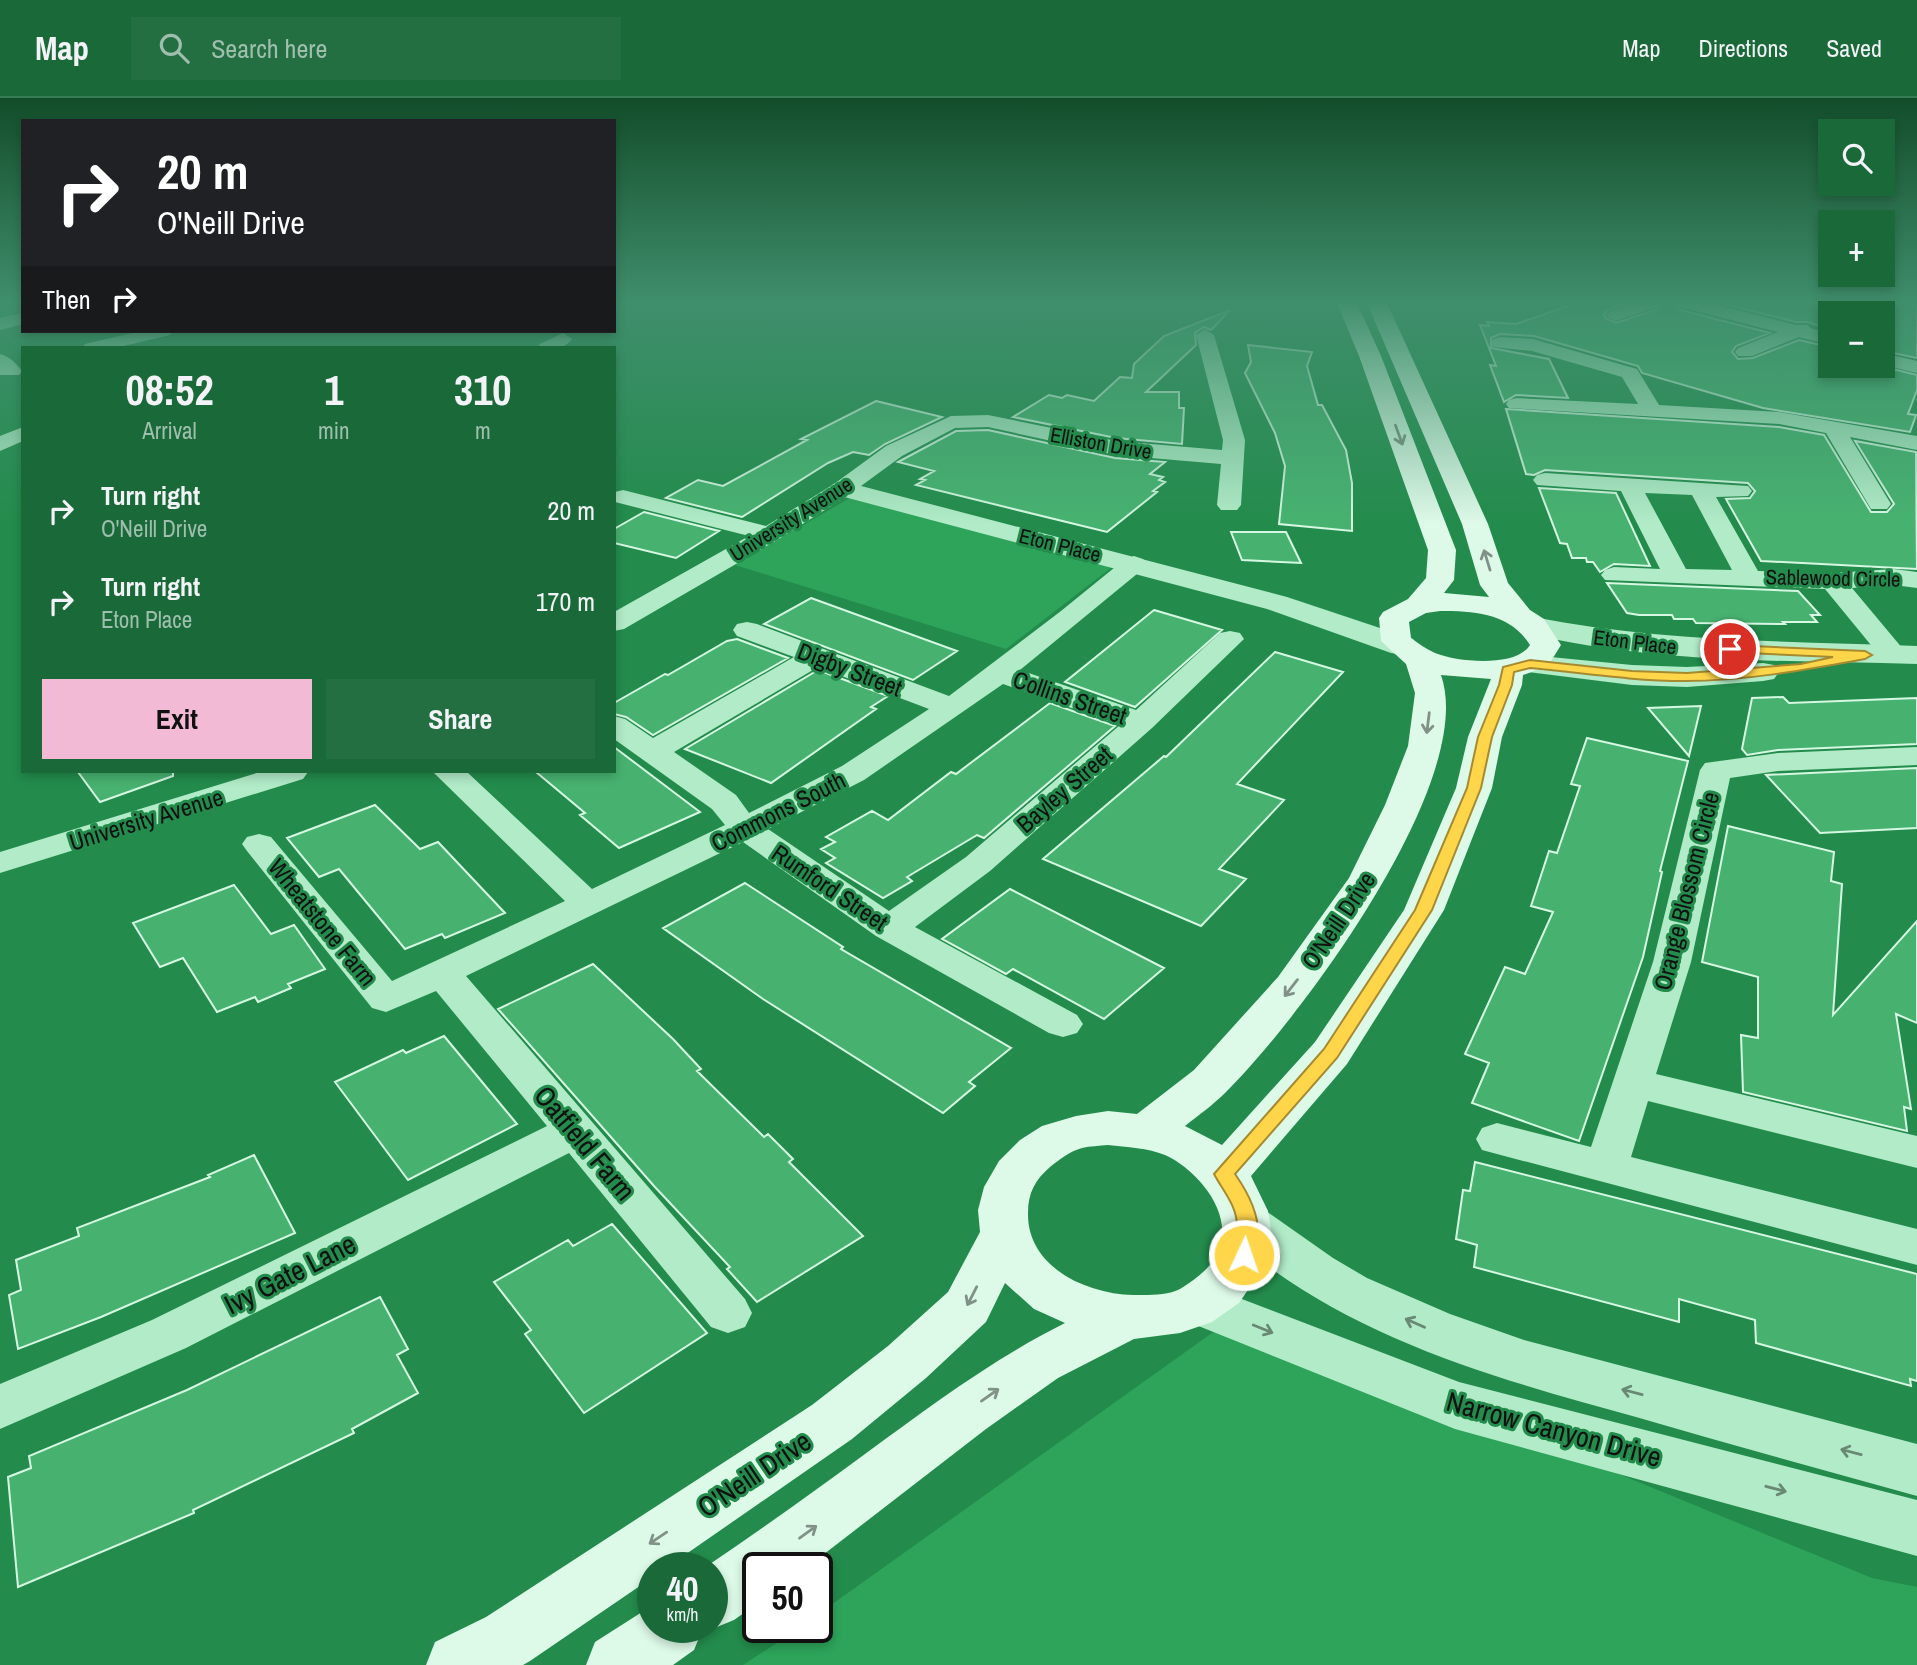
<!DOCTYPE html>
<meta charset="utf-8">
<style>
body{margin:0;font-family:"Archivo Narrow",sans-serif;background:#236f41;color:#f1f3f6;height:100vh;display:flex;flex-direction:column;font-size:26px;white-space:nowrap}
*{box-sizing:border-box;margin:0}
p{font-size:23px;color:#9fbfae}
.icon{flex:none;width:38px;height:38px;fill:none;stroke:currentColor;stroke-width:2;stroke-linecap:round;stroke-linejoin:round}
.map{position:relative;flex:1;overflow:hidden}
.side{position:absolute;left:21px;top:248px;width:595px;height:427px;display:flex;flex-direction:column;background:#1a6939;border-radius:0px;box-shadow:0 4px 10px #0003}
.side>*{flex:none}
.top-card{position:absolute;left:21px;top:21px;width:595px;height:214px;border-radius:0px;box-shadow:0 4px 10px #0003;background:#202124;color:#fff;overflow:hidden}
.fabs{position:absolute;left:1818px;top:21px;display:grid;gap:14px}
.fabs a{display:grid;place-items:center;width:77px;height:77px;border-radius:0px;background:#1a6939;box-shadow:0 4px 10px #0003;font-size:35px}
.speed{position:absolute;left:637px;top:1454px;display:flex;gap:14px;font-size:35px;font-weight:700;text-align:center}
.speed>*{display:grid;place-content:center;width:91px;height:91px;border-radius:50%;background:#1a6939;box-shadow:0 4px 10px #0003;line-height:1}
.speed small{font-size:18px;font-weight:400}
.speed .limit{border:4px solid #111;border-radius:10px;background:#fff;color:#111}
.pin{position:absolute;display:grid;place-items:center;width:60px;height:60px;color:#fff;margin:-30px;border:4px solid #fff;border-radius:50%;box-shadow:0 2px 7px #0007}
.me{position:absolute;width:77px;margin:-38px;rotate:3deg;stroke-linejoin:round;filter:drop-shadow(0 0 5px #0008)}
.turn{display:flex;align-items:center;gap:24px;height:147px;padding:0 21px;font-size:32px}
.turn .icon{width:91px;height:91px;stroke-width:2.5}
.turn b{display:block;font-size:49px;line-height:60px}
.then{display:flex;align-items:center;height:66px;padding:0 21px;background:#0003;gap:14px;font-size:26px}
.eta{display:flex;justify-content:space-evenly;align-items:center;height:119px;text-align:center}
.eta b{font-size:42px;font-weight:700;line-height:49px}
.action{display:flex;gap:14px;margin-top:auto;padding:14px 21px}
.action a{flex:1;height:80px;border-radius:0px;background:#f3bad6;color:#111;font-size:28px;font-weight:700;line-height:80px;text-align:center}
.action a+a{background:#236f41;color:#f1f3f6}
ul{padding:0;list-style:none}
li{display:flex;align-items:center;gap:21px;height:91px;padding:0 21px}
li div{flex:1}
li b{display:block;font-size:26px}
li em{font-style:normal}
header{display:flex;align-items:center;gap:42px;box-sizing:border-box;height:98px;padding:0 35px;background:#1a6939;border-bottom:2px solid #387c53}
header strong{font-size:33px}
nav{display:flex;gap:38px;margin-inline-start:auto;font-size:24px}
.search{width:490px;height:63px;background:#236f41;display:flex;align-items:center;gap:18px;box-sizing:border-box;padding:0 24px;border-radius:0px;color:#9fbfae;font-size:26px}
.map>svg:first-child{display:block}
.green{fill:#2da45a}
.building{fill:#47b270;stroke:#d6f8e3;stroke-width:2}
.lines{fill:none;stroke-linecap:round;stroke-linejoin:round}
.minor{fill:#b1ebc7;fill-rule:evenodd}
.tertiary{fill:#b1ebc7;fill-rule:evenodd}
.secondary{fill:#ddf9e8;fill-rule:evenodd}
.oneway{stroke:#819187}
.oneway2{stroke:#698975}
.route{fill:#ffd54a;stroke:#a68a30;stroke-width:2}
.labels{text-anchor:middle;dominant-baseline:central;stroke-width:6;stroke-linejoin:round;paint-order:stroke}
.far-street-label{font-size:21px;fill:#111;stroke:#238c4c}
.street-label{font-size:24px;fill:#111;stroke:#238c4c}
.near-street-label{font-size:28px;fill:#111;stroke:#238c4c}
</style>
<header>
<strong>Map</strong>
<div class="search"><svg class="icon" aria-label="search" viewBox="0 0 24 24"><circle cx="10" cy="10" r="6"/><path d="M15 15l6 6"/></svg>Search here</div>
<nav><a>Map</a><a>Directions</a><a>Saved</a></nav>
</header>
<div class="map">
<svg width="1917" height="1567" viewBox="0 0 1917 1567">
<rect width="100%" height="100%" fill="#238c4c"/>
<path class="green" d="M853 398 1112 469 1006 551 735 467Z
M1240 1215 1631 1381 1872 1480 1917 1489V1567H743L800 1530H817V1517Z"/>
<path class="building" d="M1576 205H1625L1608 212 1604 216 1605 220 1616 225 1658 211 1662 205H1676L1680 212 1770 235 1736 248 1732 254 1738 261 1753 260 1799 242 1830 249V268H1881L1917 277V292L1908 316 1916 317 1910 334 1763 310 1642 275 1638 268 1534 238 1500 236 1491 240V250L1549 261 1568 300 1516 297 1504 304 1490 267 1496 268 1480 227 1489 228 1487 224 1516 226Z
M1721 205H1843L1832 208 1828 213 1830 232 1808 224H1796Z
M1857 205H1917V260L1883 253V215H1858L1861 211Z
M1230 212 1211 232 1204 229 1195 235 1196 247 1146 294H1179V310H1184L1182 346 1116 340 1013 319 1049 297 1062 300 1067 297 1094 303 1120 279 1132 280 1134 266 1164 238Z
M1248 247 1312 254 1307 268 1318 307H1322L1346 352 1352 385V433L1279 426 1285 368 1275 335 1245 275 1251 264Z
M876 303 942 319 885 346 869 357 853 354 828 365 742 419 666 400 698 382 723 388 807 342 801 341Z
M1506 311 1779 329 1824 337 1871 414H1887L1894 406 1855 343 1916 354 1917 471 1761 463 1726 401 1750 400 1755 393 1748 385 1545 372 1534 377 1526 376Z
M988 332 1115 360 1165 364 1150 376 1163 379 1159 382 1165 384 1153 393 1157 394 1107 434 916 387 925 382 920 381 934 373 898 364 956 333Z
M1539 390 1616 395 1650 468 1614 466 1600 474 1593 464H1587L1586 460H1572L1567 446 1560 445Z
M644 414 719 433 676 460 614 445V431Z
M1231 434H1286L1301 465 1242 462Z
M1607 485 1798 493 1820 517H1811L1817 524H1783L1785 526 1696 525 1693 521H1674L1672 517H1639L1627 515Z
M811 500 957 553 913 582 764 526Z
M1154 512 1222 532 1135 609 1065 584Z
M737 541 788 560 653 637 626 619 614 616V605L665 576 668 577 727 543Z
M1275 554 1343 574 1237 686 1284 702 1219 771 1246 781 1201 828 1043 761 1164 658 1166 659Z
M818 572 888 598 871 609 876 611 771 685 685 651Z
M1783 599 1789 605 1917 600V646L1778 652 1747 657 1742 651 1752 600Z
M1050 605 1115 628 984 740 977 737 907 779 912 783 883 800 826 765 835 760 821 751 835 744 826 739 872 713 888 722 951 674 956 676Z
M1701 608 1689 658 1648 610Z
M1587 640 1688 663 1660 773 1662 774 1643 859 1579 1043 1472 1005 1489 965 1465 956 1505 869 1525 876 1553 814 1531 808 1549 753 1557 755 1580 688 1571 686Z
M614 649 700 714 619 750 580 717 585 715 536 674H614Z
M1917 670V730L1820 735 1766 677Z
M78 674H173V678L100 704Z
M375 707 420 751 438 744 505 815 445 840 442 836 405 851 339 771 319 779 287 740Z
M1728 728 1834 754 1831 783 1842 786 1833 917 1917 823V925L1896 916 1911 1011 1904 1009 1907 1033 1743 994 1741 937 1758 940V879L1702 864Z
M745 785 843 849 841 851 1011 950 969 984 975 988 943 1015 763 901 663 830Z
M234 787 271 836 294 827 325 871 288 886 291 890 258 904 255 899 217 914 183 860 160 869 133 825Z
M1010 791 1164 870 1104 921 1013 871 1006 876 942 841Z
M593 866 673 941 701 971 697 973 764 1039 768 1036 793 1061 789 1064 863 1138 757 1204 727 1171 730 1169 654 1088 498 911Z
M444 938 517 1026 408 1082 335 984 403 952 406 955Z
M254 1057 295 1135 101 1219 18 1251 9 1197 21 1192 16 1162 79 1138 77 1130 210 1079 208 1077Z
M1475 1064 1917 1176V1283L1910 1281 1911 1288 1756 1245 1755 1222 1679 1201V1224L1474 1169 1477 1147 1456 1141 1463 1092 1470 1093Z
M612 1126 707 1235 584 1315 525 1236 531 1232 494 1184 568 1142 573 1148Z
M380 1199 408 1251 397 1257 418 1295 352 1331 354 1335 193 1412 194 1415 18 1489 8 1379 31 1370 29 1358 187 1292Z"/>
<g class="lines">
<path class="minor" d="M1633 205H1660L1657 209 1615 223 1606 218 1609 214Z
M1678 205H1709L1796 227H1808L1810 230 1830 235V247L1799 239 1752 258H1738L1735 254 1738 250 1778 234 1681 209Z
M1849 206 1855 207 1858 211 1855 215H1830L1833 211Z
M23 215V226L0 232V220Z
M1205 231 1214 237 1245 342 1241 407 1237 412H1221L1217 407 1221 366 1116 357 988 329 955 330 902 358 850 396 779 441 624 531 614 533V514L749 438 615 404V394L623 392 766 428 834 386 886 348 951 318 988 317 1116 343 1222 352 1223 342 1196 237Z
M141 233H172L170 237 115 250H82L85 246Z
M563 235 572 241C564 252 551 251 537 250L540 246Z
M1500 239 1533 241 1637 271 1659 307 1779 314 1917 338V352L1850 339 1891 406 1887 411H1871L1826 335 1779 326 1509 310 1506 306 1509 302 1516 300 1638 306 1622 279 1532 253 1493 249 1491 245 1493 241Z
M1883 255 1917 263V275L1883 267Z
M0 256C9 258 16 265 22 273L19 277H0Z
M23 329V343L0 353V338Z
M1545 375 1748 388 1752 393 1748 398 1716 399 1758 473 1833 475 1894 471 1917 474V490L1894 487 1852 490 1908 557 1904 563 1894 565 1884 563 1825 491 1605 482 1601 477 1605 472 1614 469 1660 471 1621 393 1537 387 1533 382 1537 377ZM1645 395 1692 397 1732 472 1686 471Z
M1134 458 1143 461 1147 466 1143 471 1020 572 1136 612 1220 535 1230 533 1240 535 1244 541 1152 630 990 773 915 829 1077 917 1083 926 1077 935 1063 939 1049 935 876 838 743 744 466 878 745 1201 752 1215 745 1229 728 1235 711 1229 569 1055 186 1250 0 1331V1286L152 1222 547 1028 436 893 386 914 372 910 247 753 242 746 247 739 259 736 271 739 392 883 565 803 433 674H467L592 791 725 727 712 711 614 641V618L625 621 653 640 794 559 737 538 733 532 737 526 747 524 757 526 949 598 1061 513 1125 461ZM818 569 929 611 842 668 749 715 736 697 674 654ZM1003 586 1120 627 966 759 889 813 768 731 864 682Z
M1917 649V667L1778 673 1730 680 1691 864 1656 976 1917 1038V1070L1648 1003 1631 1059 1917 1131V1167L1482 1052 1476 1041 1482 1030 1497 1025 1591 1049 1653 864 1700 672 1705 665 1778 655Z
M260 674H308L303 681 0 775V754Z"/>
<path class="tertiary" d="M842 383 1287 499 1413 541 1417 548 1413 555 1402 557 1391 555 1267 511 833 396 829 391 833 386Z
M1533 519C1660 544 1788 543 1917 548V566C1786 562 1651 566 1522 534L1518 528 1522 522Z
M1530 557 1632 567 1687 569 1763 565 1774 567 1779 574 1774 581 1763 583 1687 589 1632 587 1519 573 1514 566 1519 559Z
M1248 1108 1266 1113 1333 1160 1367 1180 1450 1216 1524 1242 1917 1346V1398C1823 1372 1729 1346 1636 1319 1509 1284 1377 1248 1269 1169 1252 1156 1233 1146 1223 1127L1230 1113Z
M1200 1185 1459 1284 1917 1402V1458L1455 1331 1181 1221 1174 1206 1181 1191Z"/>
<path class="secondary" d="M1337 205H1357L1381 258 1456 452 1454 482 1444 495 1489 499 1480 487 1462 426 1367 205H1387L1488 426 1508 485 1530 512 1544 521 1561 547 1548 568 1523 577 1522 587 1502 639 1492 690 1444 812 1347 966 1251 1078 1268 1113 1271 1133 1269 1154 1261 1173 1239 1205 1212 1224 1180 1235 1134 1241 1058 1280 986 1331 806 1470H758V1505L734 1522 712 1531 708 1530H712V1470H704C759 1433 812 1395 865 1356 929 1309 993 1261 1065 1225L1034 1211 1005 1185 986 1224 926 1280 852 1341 666 1470H653V1479L530 1563 523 1567H426L435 1544 486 1519 812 1307 888 1248 948 1194 980 1134 978 1112 984 1089 999 1063 1020 1042 1042 1028 1076 1018 1108 1013 1137 1016 1194 972 1278 879 1349 780 1385 707 1408 648 1415 595 1406 566 1381 543 1379 520 1383 514 1408 501 1426 480 1428 452 1359 258ZM1440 513C1475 513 1510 515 1530 547 1516 570 1457 564 1435 555 1426 551 1419 546 1411 540L1409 524 1426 515ZM1441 577 1491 581 1468 639 1456 690 1404 812 1315 944 1222 1047 1185 1028C1199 1017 1214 1006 1226 994 1300 921 1478 682 1441 577ZM1108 1047C1127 1049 1148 1050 1165 1057 1200 1073 1239 1121 1215 1160 1207 1173 1193 1183 1180 1191 1167 1198 1147 1197 1133 1197 1086 1196 1027 1169 1028 1115 1028 1095 1035 1082 1050 1069 1059 1062 1070 1053 1082 1050 1090 1048 1099 1048 1108 1047Z
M653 1507V1530H703L694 1552 673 1567H586L595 1544Z"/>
</g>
<defs><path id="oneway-shaft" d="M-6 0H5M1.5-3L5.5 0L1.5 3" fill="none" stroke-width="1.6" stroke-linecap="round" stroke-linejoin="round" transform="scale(1.75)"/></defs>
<g class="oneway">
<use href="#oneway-shaft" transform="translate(1399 337) rotate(70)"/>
<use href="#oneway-shaft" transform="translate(1487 462) rotate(-107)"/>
<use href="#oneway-shaft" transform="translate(1428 625) rotate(97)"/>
<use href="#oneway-shaft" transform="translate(1291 890) rotate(128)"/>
<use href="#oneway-shaft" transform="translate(972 1198) rotate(117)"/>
<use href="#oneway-shaft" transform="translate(990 1297) rotate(-35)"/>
<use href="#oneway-shaft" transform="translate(808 1434) rotate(-36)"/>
<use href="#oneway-shaft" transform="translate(658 1440) rotate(146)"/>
</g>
<g class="oneway2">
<use href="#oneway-shaft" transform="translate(1415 1225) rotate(-156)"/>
<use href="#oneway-shaft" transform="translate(1263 1231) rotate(22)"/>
<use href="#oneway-shaft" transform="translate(1632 1294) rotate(-165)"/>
<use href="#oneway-shaft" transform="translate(1851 1354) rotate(-165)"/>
<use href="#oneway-shaft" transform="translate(1776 1391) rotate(15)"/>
</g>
<linearGradient id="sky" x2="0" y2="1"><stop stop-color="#134d2a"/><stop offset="0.48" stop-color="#3f8e6c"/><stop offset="1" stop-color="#3f8e6c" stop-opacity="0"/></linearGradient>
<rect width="1917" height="425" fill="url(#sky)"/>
<path class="route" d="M1730 547 1865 553 1872 557 1865 561C1806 572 1745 583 1685 583 1633 583 1582 575 1530 570L1514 574 1512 587 1492 639 1481 690 1432 812 1337 960 1235 1076C1252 1100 1267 1133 1252 1163L1244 1165 1237 1163C1231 1152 1237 1140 1237 1128 1237 1108 1223 1093 1214 1076L1324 951 1415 812 1467 690 1478 639 1499 587 1503 569 1530 562 1632 573 1687 575 1801 566 1833 559 1725 554V549Z"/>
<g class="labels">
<g class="far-street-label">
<text transform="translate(1101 345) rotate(10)">Elliston Drive</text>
<text transform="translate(791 421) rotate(-32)">University Avenue</text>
<text transform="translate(1060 447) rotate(14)">Eton Place</text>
<text transform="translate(1833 480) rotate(1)">Sablewood Circle</text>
<text transform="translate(1635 544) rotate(7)">Eton Place</text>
</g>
<g class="street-label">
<text transform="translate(850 571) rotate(21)">Digby Street</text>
<text transform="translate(1070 599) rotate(19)">Collins Street</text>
<text transform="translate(1064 691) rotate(-41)">Bayley Street</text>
<text transform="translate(778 713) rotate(-27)">Commons South</text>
<text transform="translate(146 721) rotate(-17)">University Avenue</text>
<text transform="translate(830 789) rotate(34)">Rumford Street</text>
<text transform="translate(1686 793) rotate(-76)">Orange Blossom Circle</text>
<text transform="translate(1338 822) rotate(-56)">O'Neill Drive</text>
<text transform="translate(323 824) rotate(51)">Wheatstone Farm</text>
</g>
<g class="near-street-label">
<text transform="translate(585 1045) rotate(50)">Oatfield Farm</text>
<text transform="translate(290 1176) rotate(-27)">Ivy Gate Lane</text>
<text transform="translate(1554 1331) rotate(15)">Narrow Canyon Drive</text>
<text transform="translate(754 1376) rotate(-34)">O'Neill Drive</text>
</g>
</g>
</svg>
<div class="fabs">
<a><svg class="icon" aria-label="search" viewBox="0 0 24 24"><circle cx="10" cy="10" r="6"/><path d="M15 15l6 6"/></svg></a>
<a>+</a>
<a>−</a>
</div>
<div class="speed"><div>40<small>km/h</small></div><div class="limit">50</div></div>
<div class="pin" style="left:1730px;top:551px;background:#d93025"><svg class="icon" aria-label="arrive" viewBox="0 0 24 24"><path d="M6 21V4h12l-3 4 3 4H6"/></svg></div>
<svg class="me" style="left:1244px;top:1157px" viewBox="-20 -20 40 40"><circle r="17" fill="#ffd54a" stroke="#fff" stroke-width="3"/><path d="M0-11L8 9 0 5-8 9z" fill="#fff"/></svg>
<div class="top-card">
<div class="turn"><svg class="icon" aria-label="right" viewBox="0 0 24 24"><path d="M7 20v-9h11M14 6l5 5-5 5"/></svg><div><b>20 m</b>O'Neill Drive</div></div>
<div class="then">Then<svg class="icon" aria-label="right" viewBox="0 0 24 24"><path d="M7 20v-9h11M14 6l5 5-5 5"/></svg></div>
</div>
<section class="side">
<div class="eta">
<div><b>08:52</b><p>Arrival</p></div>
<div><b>1</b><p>min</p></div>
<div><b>310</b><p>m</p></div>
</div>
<ul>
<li><svg class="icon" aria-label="right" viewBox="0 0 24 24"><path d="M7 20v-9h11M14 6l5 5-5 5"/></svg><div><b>Turn right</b><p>O'Neill Drive</p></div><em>20 m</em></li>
<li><svg class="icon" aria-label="right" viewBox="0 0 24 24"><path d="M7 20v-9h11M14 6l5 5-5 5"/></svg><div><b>Turn right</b><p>Eton Place</p></div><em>170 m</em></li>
</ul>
<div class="action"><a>Exit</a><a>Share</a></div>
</section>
</div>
